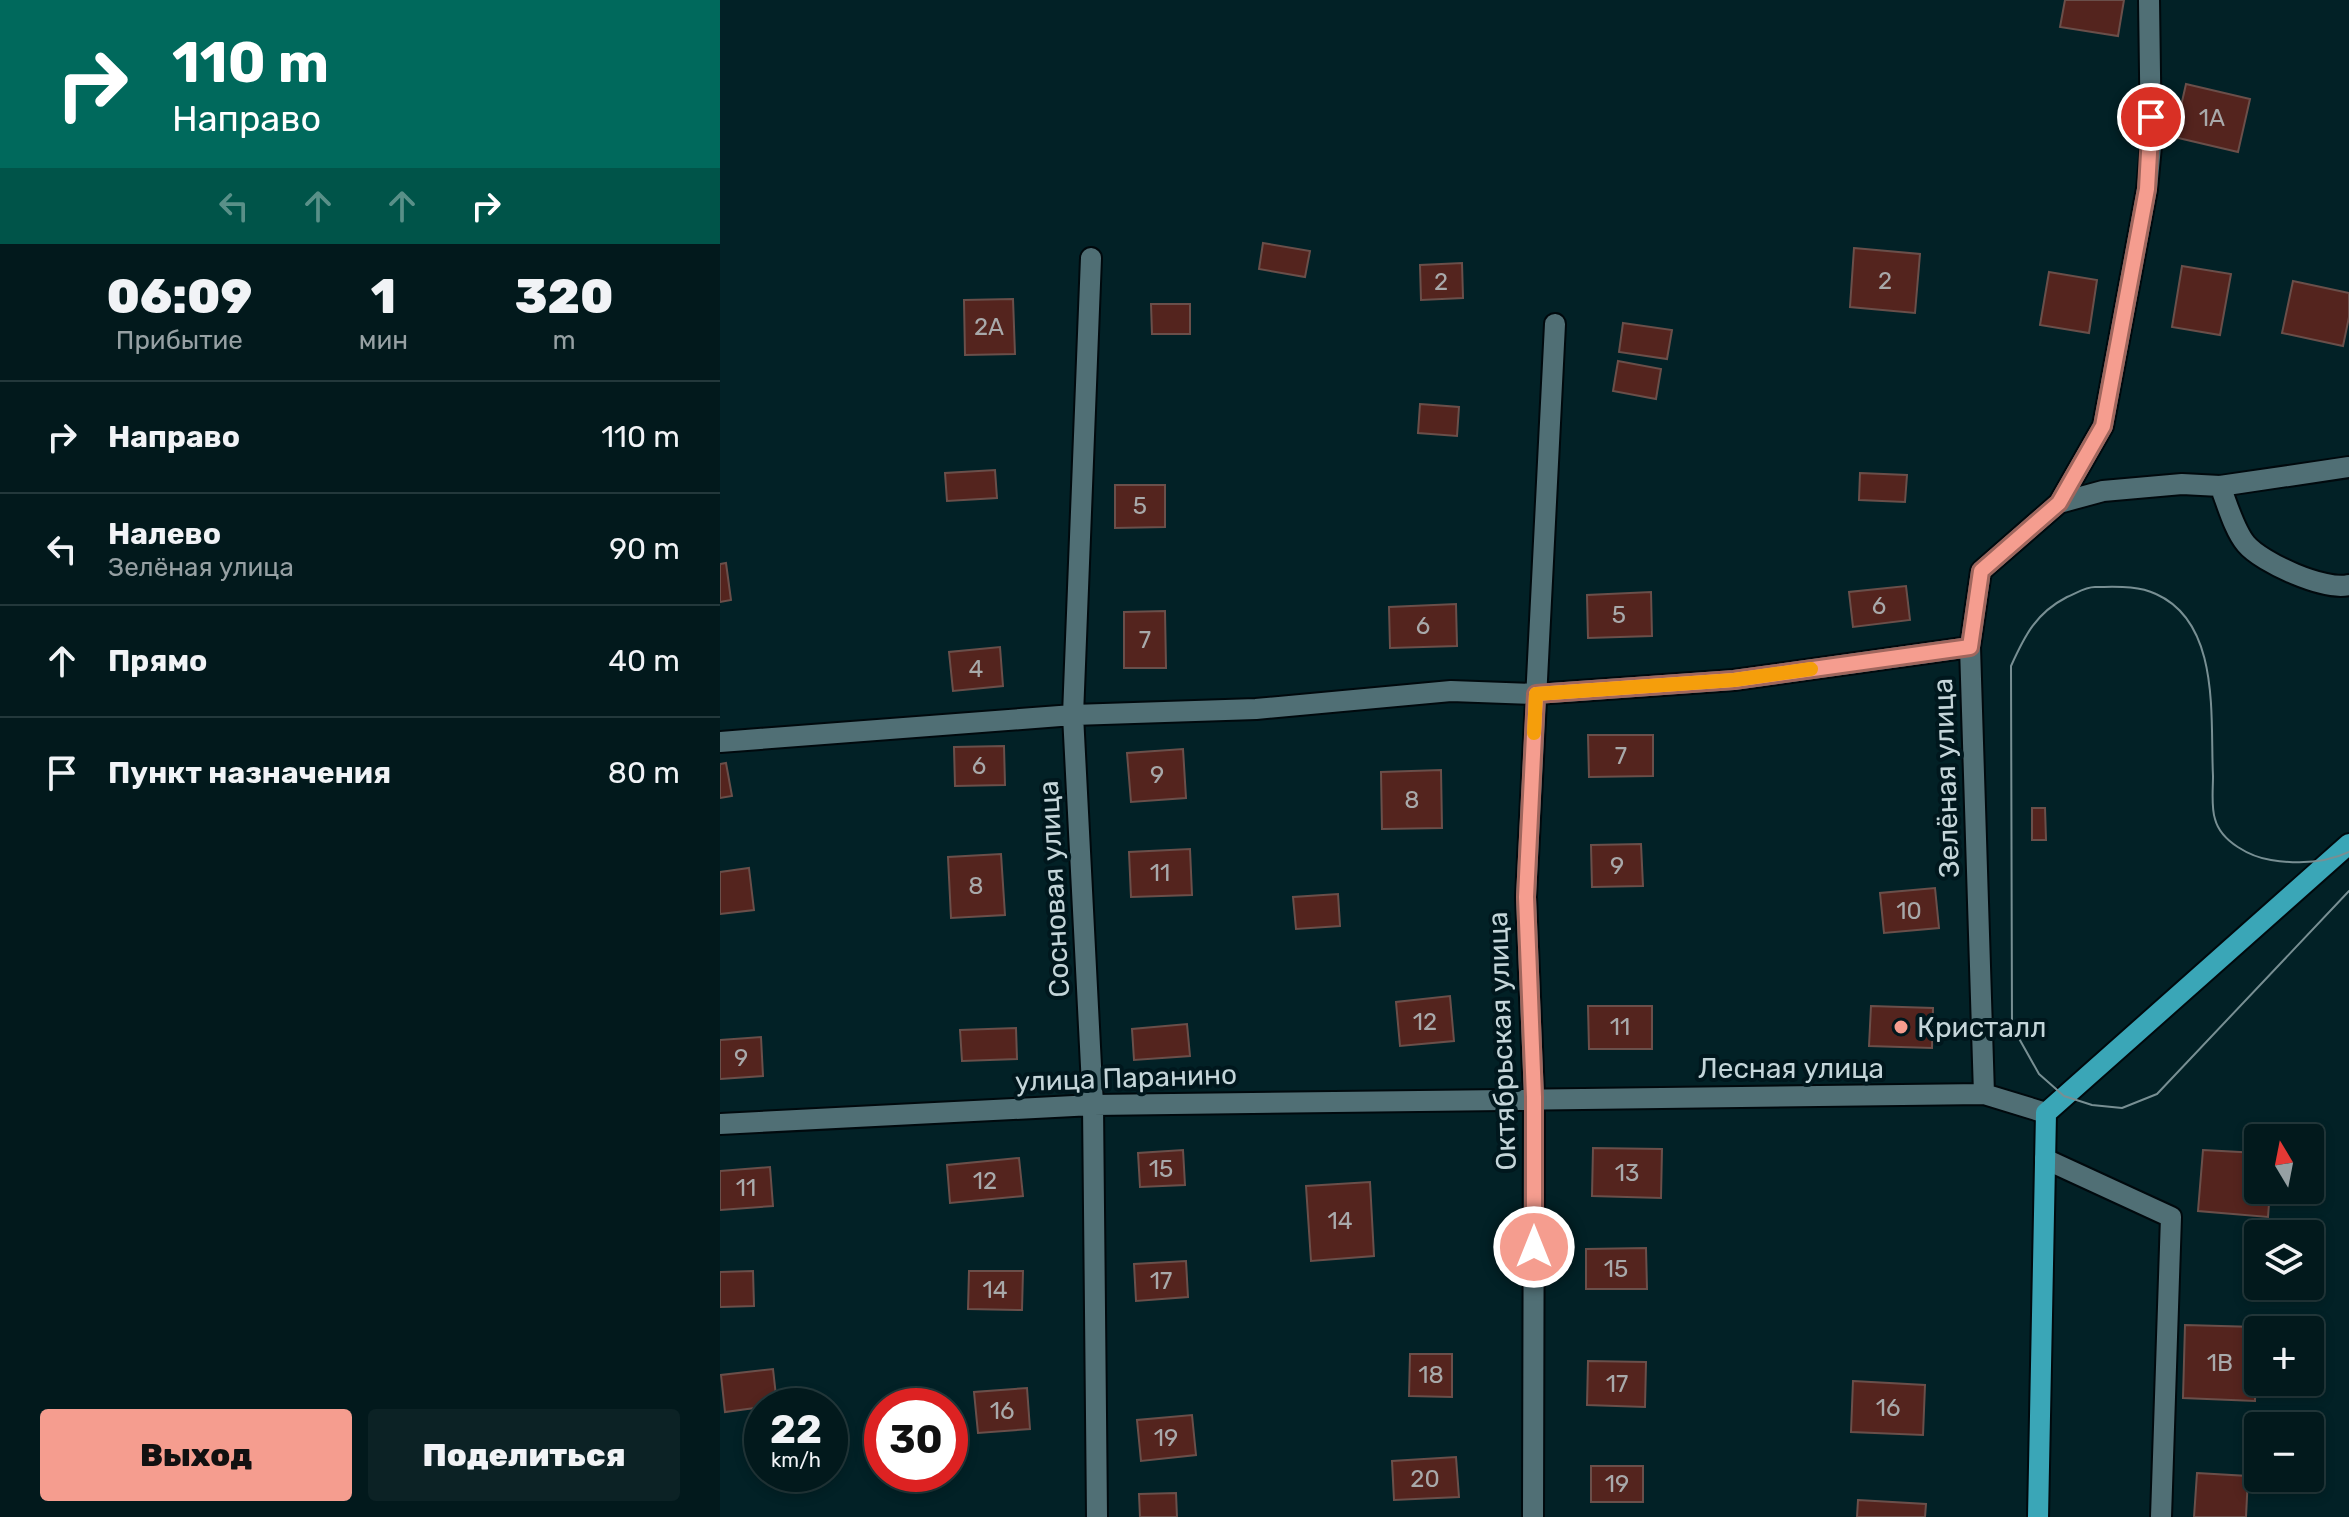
<!DOCTYPE html>
<html lang="ru">
<meta charset="utf-8">
<style>
body{margin:0;font-family:Rubik,sans-serif;background:#0c2225;color:#f1f3f6;height:100vh;display:flex;flex-direction:column;font-size:30px;white-space:nowrap}
*{box-sizing:border-box;margin:0}
p{font-size:26px;color:#96a0a3}
.icon{flex:none;width:44px;height:44px;fill:none;stroke:currentColor;stroke-width:2;stroke-linecap:round;stroke-linejoin:round}
.map{position:relative;flex:1;overflow:hidden}
.drawer{display:flex;flex-direction:column;background:#02191c;width:720px}
.drawer>*{flex:none}
.guide{background:#00695c;color:#fff;overflow:hidden}
.needle{width:52px;rotate:350deg}
.controls{position:absolute;left:1524px;top:1124px;display:grid;gap:16px}
.controls a{display:grid;place-items:center;width:80px;height:80px;border-radius:8px;background:#02191c;box-shadow:0 4px 12px #0003,0 0 0 2px #23383b;font-size:40px}
.speed{position:absolute;left:24px;top:1388px;display:flex;gap:16px;font-size:40px;font-weight:700;text-align:center}
.speed>*{display:grid;place-content:center;width:104px;height:104px;border-radius:50%;background:#02191c;box-shadow:0 4px 12px #0003,0 0 0 2px #23383b;line-height:1}
.speed small{font-size:20px;font-weight:400}
.speed .limit{border:12px solid #d22;background:#fff;color:#111}
.pin{position:absolute;display:grid;place-items:center;width:68px;height:68px;color:#fff;margin:-34px;border:4px solid #fff;border-radius:50%;box-shadow:0 2px 8px #0007}
.me{position:absolute;width:88px;margin:-44px;rotate:0deg;stroke-linejoin:round;filter:drop-shadow(0 0 6px #0008)}
.turn{display:flex;align-items:center;gap:28px;height:168px;padding:0 40px;font-size:36px}
.turn .icon{width:104px;height:104px;stroke-width:2.5}
.turn b{display:block;font-size:56px;line-height:68px}
.lanes{display:flex;align-items:center;height:76px;padding:0 40px;background:#0003;justify-content:center;gap:40px;direction:ltr}
.lanes .off{opacity:.35}
.eta{display:flex;justify-content:space-evenly;align-items:center;height:136px;text-align:center}
.eta b{font-size:48px;font-weight:800;line-height:56px}
.cta{display:flex;gap:16px;margin-top:auto;padding:16px 40px}
.cta a{flex:1;height:92px;border-radius:8px;background:#f59d8f;color:#111;font-size:32px;font-weight:800;line-height:92px;text-align:center}
.cta a+a{background:#0c2225;color:#f1f3f6}
ul{padding:0;list-style:none}
li{display:flex;align-items:center;gap:24px;height:112px;padding:0 40px;border-top:2px solid #23383b}
li div{flex:1}
li b{display:block;font-size:30px}
li em{font-style:normal}
main{display:flex;flex:1;min-height:0}
.map>svg:first-child{display:block}
.building{fill:#54241e;stroke:#6a4f4a;stroke-width:2}
.lines{fill:none;stroke-linecap:round;stroke-linejoin:round}
.minor-casing{stroke:#00090d;stroke-width:24}
.major-casing{stroke:#00090d;stroke-width:24}
.minor{stroke:#506f75;stroke-width:20}
.major{stroke:#3aa6b7;stroke-width:20}
.tram{stroke:#788f93;stroke-width:2}
.route-casing{stroke:#9f665d;stroke-width:20}
.route{stroke:#f59d8f;stroke-width:14}
.slow{stroke:#f59e0b;stroke-width:14}
.poi-dot{fill:#f59d8f;stroke:#00171d;stroke-width:3}
.labels{text-anchor:middle;dominant-baseline:central;stroke-width:8;stroke-linejoin:round;paint-order:stroke}
.number-label{font-size:24px;fill:#a8a9aa}
.street-label{font-size:28px;fill:#c4d5d9;stroke:#00171d}
.poi-label{font-size:28px;fill:#c4d5d9;stroke:#00171d;text-anchor:start}
</style>
<main>
<section class="drawer">
<div class="guide">
<div class="turn"><svg class="icon" aria-label="right" viewBox="0 0 24 24"><path d="M7 20v-9h11M14 6l5 5-5 5"/></svg><div><b>110 m</b>Направо</div></div>
<div class="lanes"><svg class="icon off" aria-label="left" viewBox="0 0 24 24"><path d="M17 20v-9H6M10 6l-5 5 5 5"/></svg><svg class="icon off" aria-label="ahead" viewBox="0 0 24 24"><path d="M12 20V5M6 11l6-6 6 6"/></svg><svg class="icon off" aria-label="ahead" viewBox="0 0 24 24"><path d="M12 20V5M6 11l6-6 6 6"/></svg><svg class="icon" aria-label="right" viewBox="0 0 24 24"><path d="M7 20v-9h11M14 6l5 5-5 5"/></svg></div>
</div>
<div class="eta">
<div><b>06:09</b><p>Прибытие</p></div>
<div><b>1</b><p>мин</p></div>
<div><b>320</b><p>m</p></div>
</div>
<ul>
<li><svg class="icon" aria-label="right" viewBox="0 0 24 24"><path d="M7 20v-9h11M14 6l5 5-5 5"/></svg><div><b>Направо</b></div><em>110 m</em></li>
<li><svg class="icon" aria-label="left" viewBox="0 0 24 24"><path d="M17 20v-9H6M10 6l-5 5 5 5"/></svg><div><b>Налево</b><p>Зелёная улица</p></div><em>90 m</em></li>
<li><svg class="icon" aria-label="ahead" viewBox="0 0 24 24"><path d="M12 20V5M6 11l6-6 6 6"/></svg><div><b>Прямо</b></div><em>40 m</em></li>
<li><svg class="icon" aria-label="arrive" viewBox="0 0 24 24"><path d="M6 21V4h12l-3 4 3 4H6"/></svg><div><b>Пункт назначения</b></div><em>80 m</em></li>
</ul>
<div class="cta"><a>Выход</a><a>Поделиться</a></div>
</section>
<div class="map">
<svg width="1629" height="1517" viewBox="0 0 1629 1517">
<rect width="100%" height="100%" fill="#022126"/>
<path class="building" d="M1345 0H1404L1398 36 1340 27Z
M1466 84 1530 99 1518 152 1454 137Z
M543 243 590 251 585 277 539 269Z
M1134 248 1200 254 1195 313 1130 307Z
M742 263 743 298 701 300 700 265Z
M1462 266 1511 274 1500 335 1452 327Z
M1329 272 1377 280 1369 333 1320 325Z
M1573 281 1629 293V317L1623 346 1562 333Z
M293 299 295 354 245 355 244 300Z
M431 304H470V334H432Z
M903 323 952 330 947 359 899 352Z
M898 361 941 369 936 399 893 391Z
M700 404 739 407 737 436 698 433Z
M275 470 277 498 227 501 225 473Z
M1140 473 1187 475 1185 502 1139 500Z
M395 485H445V527L395 528Z
M6 563 11 600 0 602V564Z
M1186 586 1190 620 1133 627 1129 592Z
M931 592 932 636 868 638 867 595Z
M736 604 737 646 670 648 669 607Z
M445 611 446 668H404V612Z
M280 647 283 686 233 691 229 652Z
M868 735H933V776L869 777Z
M284 746 285 785 235 786 234 747Z
M463 749 466 798 411 802 407 753Z
M6 763 12 796 0 798V764Z
M721 770 722 828 662 829 661 772Z
M1312 808H1325L1326 840H1312Z
M921 844 923 886 872 887 871 845Z
M470 849 472 895 411 897 409 852Z
M281 854 285 915 231 918 228 857Z
M29 868 34 910 0 914V872Z
M1215 888 1219 928 1164 933 1160 893Z
M618 894 620 926 576 929 573 897Z
M730 996 734 1041 680 1046 676 1002Z
M868 1006H932V1049H869Z
M1151 1006 1213 1008 1212 1048 1149 1046Z
M467 1024 470 1056 414 1060 412 1029Z
M296 1028 297 1059 242 1061 240 1030Z
M41 1037 43 1076 0 1079V1040Z
M873 1148 942 1149 941 1198 872 1196Z
M463 1150 465 1185 420 1187 418 1153Z
M1483 1150 1538 1153V1190H1550L1548 1217 1478 1211Z
M299 1158 303 1196 230 1203 227 1165Z
M50 1167 53 1206 0 1210V1171Z
M650 1182 654 1256 591 1261 586 1186Z
M926 1248 927 1289H866V1249Z
M466 1261 468 1297 416 1301 414 1264Z
M33 1271 34 1306 0 1307V1272Z
M249 1271H303L302 1310 248 1309Z
M1465 1325 1537 1327 1535 1401 1463 1398Z
M690 1354H732V1397L689 1396Z
M868 1361 926 1362 925 1407 867 1405Z
M53 1369 57 1405 5 1412 1 1375Z
M1133 1381 1205 1385 1203 1435 1131 1432Z
M307 1388 310 1429 258 1433 254 1392Z
M472 1415 476 1455 421 1461 417 1420Z
M736 1457 739 1497 674 1500 672 1461Z
M871 1466H923V1502H871Z
M1477 1473 1528 1476 1526 1517H1474Z
M456 1493 457 1517H420L419 1494Z
M1138 1500 1206 1504 1205 1517H1137Z"/>
<g class="lines">
<defs>
<path id="minor" d="M371 258 353 715 373 1105 377 1517
M1500 486C1507 503 1514 530 1526 544 1542 563 1605 591 1629 585
M1339 503 1383 426 1427 189 1431 146 1429 0
M0 742 353 715 536 709 731 691 816 694 1014 680 1250 647
M1264 1094 1250 647 1261 571 1339 503 1383 491 1462 484 1500 486 1629 467
M0 1124 373 1105 1264 1094 1326 1113
M1325 1159 1451 1217 1441 1517
M813 1517 814 1097 806 897 835 324"/>
<path id="major" d="M1318 1517 1326 1113 1629 844"/>
</defs>
<use href="#minor" class="minor-casing"/>
<use href="#major" class="major-casing"/>
<use href="#minor" class="minor"/>
<use href="#major" class="major"/>
<path class="tram" d="M1629 852C1606 863 1577 864 1551 860 1531 857 1501 842 1495 819 1491 807 1493 790 1493 776 1490 718 1501 623 1436 594 1417 585 1395 587 1375 587 1365 587 1357 593 1347 597 1316 613 1305 635 1291 666L1292 1026 1319 1074 1344 1096 1372 1105 1402 1108 1437 1094 1629 891"/>
</g>
<g class="lines">
<defs>
<path id="route" d="M814 1247V1097L806 897 816 694 1014 680 1250 647 1261 571 1339 503 1383 426 1427 189 1431 117"/>
</defs>
<use href="#route" class="route-casing"/>
<use href="#route" class="route"/>
<path class="slow" d="M814 733 816 694 1014 680 1091 669"/>
</g>
<circle class="poi-dot" cx="1181" cy="1027" r="8"/>
<g class="labels">
<g class="number-label">
<text x="1492" y="118">1А</text>
<text x="1165" y="281">2</text>
<text x="721" y="282">2</text>
<text x="269" y="327">2А</text>
<text x="420" y="506">5</text>
<text x="1159" y="606">6</text>
<text x="899" y="615">5</text>
<text x="703" y="626">6</text>
<text x="425" y="640">7</text>
<text x="256" y="669">4</text>
<text x="901" y="756">7</text>
<text x="259" y="766">6</text>
<text x="437" y="775">9</text>
<text x="692" y="800">8</text>
<text x="897" y="866">9</text>
<text x="440" y="873">11</text>
<text x="256" y="886">8</text>
<text x="1189" y="911">10</text>
<text x="705" y="1022">12</text>
<text x="900" y="1027">11</text>
<text x="21" y="1058">9</text>
<text x="441" y="1169">15</text>
<text x="907" y="1173">13</text>
<text x="265" y="1181">12</text>
<text x="26" y="1188">11</text>
<text x="620" y="1221">14</text>
<text x="896" y="1269">15</text>
<text x="441" y="1281">17</text>
<text x="275" y="1290">14</text>
<text x="1500" y="1363">1В</text>
<text x="711" y="1375">18</text>
<text x="897" y="1384">17</text>
<text x="1168" y="1408">16</text>
<text x="282" y="1411">16</text>
<text x="446" y="1438">19</text>
<text x="705" y="1479">20</text>
<text x="897" y="1484">19</text>
</g>
<g class="street-label">
<text transform="translate(1226 778) rotate(-92)">Зелёная улица</text>
<text transform="translate(334 889) rotate(-93)">Сосновая улица</text>
<text transform="translate(782 1041) rotate(-92)">Октябрьская улица</text>
<text x="1071" y="1068">Лесная улица</text>
<text transform="translate(406 1078) rotate(-2)">улица Паранино</text>
</g>
<g class="poi-label">
<text x="1197" y="1027">Кристалл</text>
</g>
</g>
</svg>
<div class="controls">
<a><svg class="needle" viewBox="-14 -14 28 28"><path d="M0-13l5 13h-10z" fill="#e53935"/><path d="M0 13l5-13h-10z" fill="#96a0a3"/></svg></a>
<a><svg class="icon" aria-label="layers" viewBox="0 0 24 24"><path d="M12 4l9 5-9 5-9-5zM3 14l9 5 9-5"/></svg></a>
<a>+</a>
<a>−</a>
</div>
<div class="speed"><div>22<small>km/h</small></div><div class="limit">30</div></div>
<div class="pin" style="left:1431px;top:117px;background:#d93025"><svg class="icon" aria-label="arrive" viewBox="0 0 24 24"><path d="M6 21V4h12l-3 4 3 4H6"/></svg></div>
<svg class="me" style="left:814px;top:1247px" viewBox="-20 -20 40 40"><circle r="17" fill="#f59d8f" stroke="#fff" stroke-width="3"/><path d="M0-11L8 9 0 5-8 9z" fill="#fff"/></svg>
</div>
</main>
